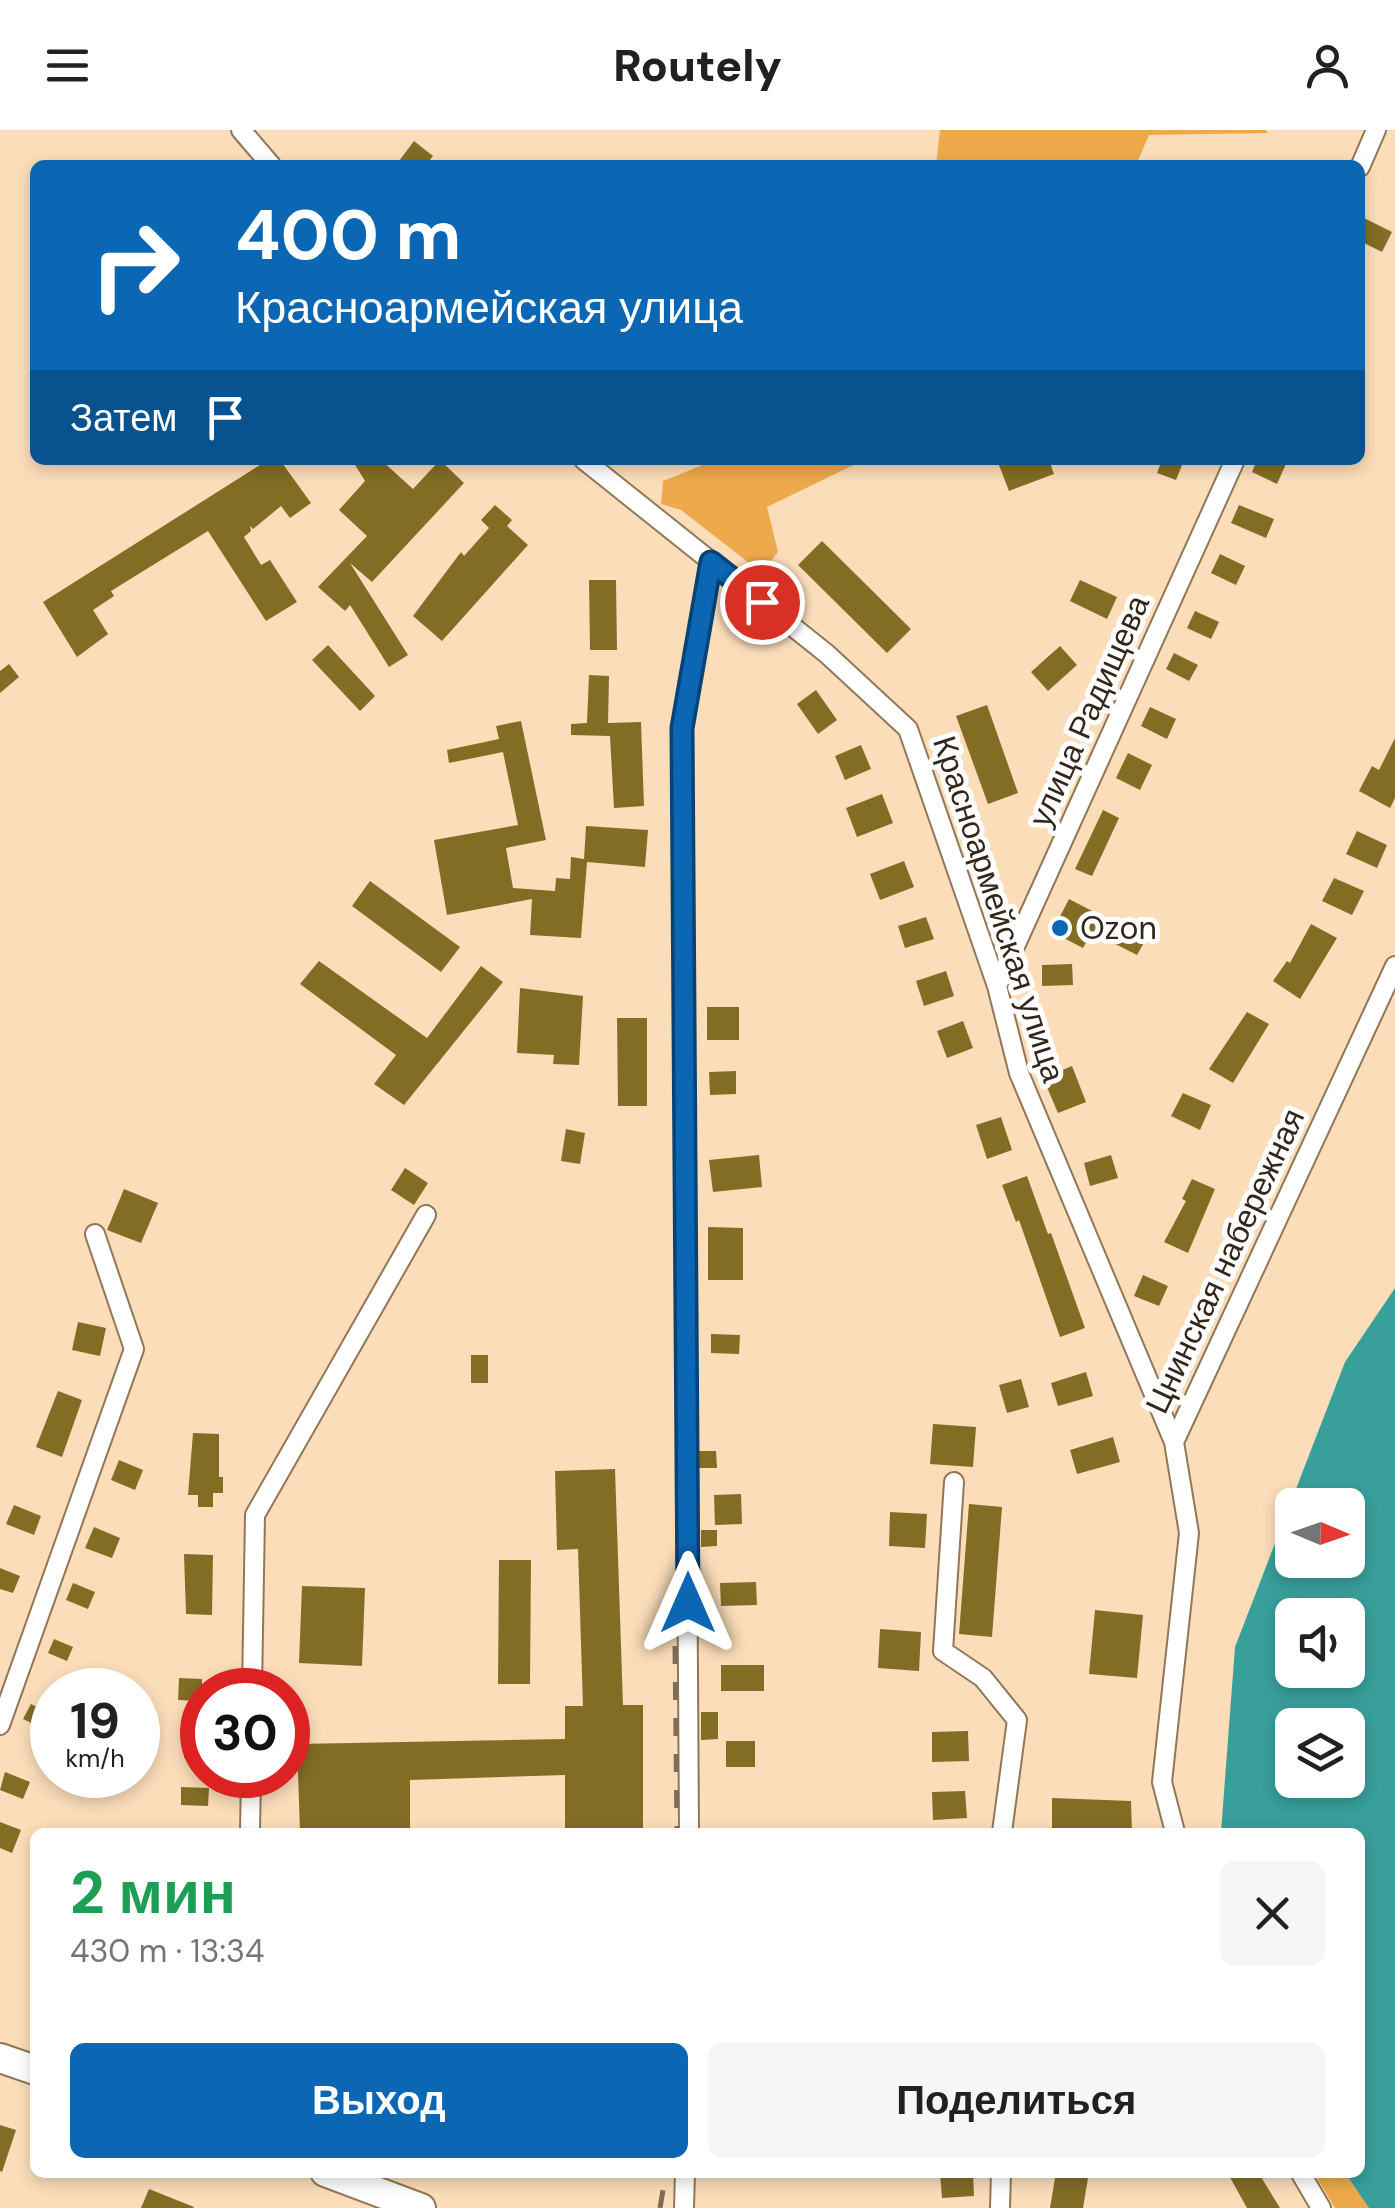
<!DOCTYPE html>
<html lang="ru">
<meta charset="utf-8">
<style>
body{margin:0;font-family:"DM Sans",sans-serif;background:#f6f6f6;color:#202124;height:100vh;display:flex;flex-direction:column;font-size:38px;white-space:nowrap}
*{box-sizing:border-box;margin:0}
p{font-size:32px;color:#757577}
.icon{flex:none;width:55px;height:55px;fill:none;stroke:currentColor;stroke-width:2;stroke-linecap:round;stroke-linejoin:round}
.map{position:relative;flex:1;overflow:hidden}
.side{position:absolute;left:30px;top:1698px;width:1335px;height:350px;display:flex;flex-direction:column;background:#fff;border-radius:15px;box-shadow:0 5px 15px #0003}
.side>*{flex:none}
.top-card{position:absolute;left:30px;top:30px;width:1335px;height:305px;border-radius:15px;box-shadow:0 5px 15px #0003;background:#0b67b4;color:#fff;overflow:hidden}
.needle{width:65px;rotate:92deg}
.tools{position:absolute;left:1275px;top:1358px;display:grid;gap:20px}
.tools a{display:grid;place-items:center;width:90px;height:90px;border-radius:15px;background:#fff;box-shadow:0 5px 15px #0003;font-size:50px}
.speed{position:absolute;left:30px;top:1538px;display:flex;gap:20px;font-size:50px;font-weight:700;text-align:center}
.speed>*{display:grid;place-content:center;width:130px;height:130px;border-radius:50%;background:#fff;box-shadow:0 5px 15px #0003;line-height:1}
.speed small{font-size:25px;font-weight:400}
.speed .limit{border:15px solid #d22;background:#fff;color:#111}
.pin{position:absolute;display:grid;place-items:center;width:85px;height:85px;color:#fff;margin:-42px;border:5px solid #fff;border-radius:50%;box-shadow:0 2px 10px #0007}
.me{position:absolute;width:110px;margin:-55px;rotate:0deg;stroke-linejoin:round;filter:drop-shadow(0 0 8px #0008)}
.turn{display:flex;align-items:center;gap:35px;height:210px;padding:0 40px;font-size:45px}
.turn .icon{width:130px;height:130px;stroke-width:2.5}
.turn b{display:block;font-size:70px;line-height:85px}
.then{display:flex;align-items:center;height:95px;padding:0 40px;background:#0003;gap:20px;font-size:38px}
.round{display:grid;place-items:center;flex:none;width:105px;height:105px;border-radius:15px;background:#f6f6f6}
.summary{display:flex;align-items:center;justify-content:space-between;height:170px;padding:0 40px}
h1{font-size:60px;font-weight:800;line-height:75px;color:#1e9e55}
.primary-button{display:flex;gap:20px;margin-top:auto;padding:20px 40px}
.primary-button a{flex:1;height:115px;border-radius:15px;background:#0b67b4;color:#fff;font-size:40px;font-weight:800;line-height:115px;text-align:center}
.primary-button a+a{background:#f6f6f6;color:#202124}
header{display:flex;justify-content:space-between;align-items:center;height:130px;padding:0 40px;background:#fff;font-size:45px;font-weight:800}
.map>svg:first-child{display:block}
.green{fill:#eea94c}
.water{fill:#389f9b;fill-rule:evenodd}
.building{fill:#836d25}
.lines{fill:none;stroke-linecap:round;stroke-linejoin:round}
.street-casing{stroke:#927757;stroke-width:22}
.secondary-casing{stroke:#927757;stroke-width:32}
.street{stroke:#fff;stroke-width:18}
.secondary{stroke:#fff;stroke-width:28}
.rail{stroke:#7f6d58;stroke-width:5;stroke-dasharray:18 18;stroke-linecap:butt}
.route-casing{stroke:#074375;stroke-width:25}
.route{stroke:#0b67b4;stroke-width:18}
.poi-dot{fill:#0b67b4;stroke:#fff;stroke-width:4}
.labels{text-anchor:middle;dominant-baseline:central;stroke-width:10;stroke-linejoin:round;paint-order:stroke}
.street-label{font-size:32px;fill:#32271a;stroke:#fff}
.poi-label{font-size:32px;fill:#32271a;stroke:#fff;text-anchor:start}
</style>
<header><svg class="icon" aria-label="menu" viewBox="0 0 24 24"><path d="M4 6h16M4 12h16M4 18h16"/></svg>Routely<svg class="icon" aria-label="person" viewBox="0 0 24 24"><circle cx="12" cy="8" r="4"/><path d="M4 21q1-7 8-7t8 7"/></svg></header>
<div class="map">
<svg width="1395" height="2078" viewBox="0 0 1395 2078">
<rect width="100%" height="100%" fill="#fbddba"/>
<path class="green" d="M940 0H1266L1268 3 1149 5 1136 35H936Z
M715 330H864L767 377 778 422 762 443 681 380 661 374 663 351Z
M1314 2043H1345L1369 2078H1335Z"/>
<path class="water" d="M1395 1158V2078H1369L1345 2043 1360 2042V1702H1221L1235 1517 1345 1232ZM1292 1375H1348V1430H1292ZM1292 1485H1348V1540H1292ZM1292 1595H1348V1650H1292Z"/>
<path class="building" d="M414 11 433 26 426 35H396Z
M1364 88 1392 102 1382 122 1360 111V96Z
M268 330H280L311 373 290 388 281 376 253 399 250 396 251 401 244 407 261 435 270 430 297 472 266 491 208 401 111 461 114 466 93 480 108 504 77 527 43 472Z
M352 330H381L413 359 440 330 464 353 372 452 350 433 408 525 389 537 350 475 345 481 318 457 367 406 339 380 365 351Z
M997 330H1049L1054 344 1009 361Z
M1162 330H1184L1176 350 1157 343Z
M1257 330H1277L1286 334 1277 354 1252 342Z
M495 375 512 390 507 396 528 415 442 511 413 486 461 422 464 426 489 398 481 390Z
M1239 375 1274 389 1266 408 1231 393Z
M822 411 911 499 887 523 798 435Z
M1220 424 1245 436 1236 455 1211 443Z
M589 450H616L617 520H590Z
M1080 450 1117 467 1107 489 1070 471Z
M1195 481 1219 492 1211 509 1187 498Z
M328 515 375 566 360 581 312 530Z
M1060 516 1077 535 1048 561 1031 542Z
M1174 523 1198 535 1189 551 1166 539Z
M9 534 19 547 0 563V541Z
M589 545 609 546 608 593 641 592 644 676 614 678 610 606 571 605V594L587 593Z
M816 560 837 590 818 604 797 574Z
M987 575 1018 663 988 674 956 586Z
M1150 577 1176 589 1167 609 1141 596Z
M521 591 546 710 506 718 513 758 555 761 556 748 570 749 571 727 584 729 586 696 648 700 645 737 587 732 581 808 530 805 532 769 447 785 434 710 518 695 503 622 449 633 447 620 499 609 496 596Z
M1395 608V668L1390 678 1359 661 1372 636 1379 640Z
M861 615 871 639 845 650 835 626Z
M1128 623 1152 635 1140 660 1116 648Z
M882 664 893 693 857 707 846 678Z
M1103 680 1119 688 1092 746 1075 739Z
M1357 701 1387 715 1377 738 1346 724Z
M904 731 914 757 880 770 870 744Z
M1334 748 1364 761 1352 785 1322 771Z
M370 751 460 817 441 842 352 776Z
M1069 769 1146 809 1137 825 1092 802 1083 818 1052 802Z
M926 787 934 809 905 818 898 796Z
M1311 794 1337 808 1300 869 1273 851 1287 831 1290 833Z
M319 831 427 908 481 836 503 852 404 975 374 954 396 925 300 854Z
M1072 834 1073 855 1042 856V835Z
M946 841 954 866 924 876 916 851Z
M520 858 583 866 579 935 553 934 554 925 517 923Z
M707 877H739V910H707Z
M1247 882 1269 894 1233 953 1209 939Z
M617 888H647V976H618Z
M963 891 973 918 947 928 937 901Z
M1072 936 1086 972 1058 983 1043 948Z
M736 941V964L710 965 709 942Z
M1183 963 1211 975 1200 1000 1171 986Z
M1001 987 1012 1020 987 1029 976 995Z
M566 999 585 1003 580 1034 561 1031Z
M759 1025 762 1057 713 1062 709 1030Z
M1111 1025 1118 1048 1090 1056 1084 1033Z
M405 1038 428 1053 414 1075 391 1060Z
M1027 1046 1048 1104 1051 1103 1085 1198 1060 1207 1019 1090 1016 1092 1002 1055Z
M1192 1049 1215 1059 1188 1123 1164 1112 1186 1071 1182 1069Z
M124 1059 158 1073 141 1113 107 1100Z
M708 1097 743 1098V1150H708Z
M1143 1145 1168 1156 1159 1176 1134 1166Z
M78 1192 106 1198 100 1226 72 1220Z
M711 1204 740 1205 739 1224 711 1223Z
M471 1225H488V1253H471Z
M1086 1242 1093 1266 1058 1276 1051 1253Z
M1021 1249 1029 1277 1007 1283 999 1255Z
M58 1261 82 1270 62 1327 36 1317Z
M933 1294 976 1297 973 1337 930 1334Z
M193 1303 219 1304V1347H223V1363H213V1377H198V1365H188Z
M1113 1307 1120 1332 1077 1344 1070 1320Z
M699 1321H716L717 1338H699Z
M119 1330 143 1340 135 1360 111 1350Z
M615 1339 623 1575H643V1702H565V1645L410 1650V1702H300L297 1614 565 1609V1576H583L578 1419 557 1420 555 1341Z
M741 1364 742 1394 715 1395 714 1365Z
M969 1374 1002 1377 992 1507 959 1504Z
M14 1375 41 1386 34 1405 6 1394Z
M890 1382 927 1384 925 1418 889 1416Z
M94 1397 120 1408 112 1428 85 1418Z
M701 1400H717V1416L701 1417Z
M184 1424 213 1425 212 1485 186 1484Z
M499 1430H531L530 1554H498Z
M0 1438 20 1446 13 1463 0 1459Z
M756 1452 757 1475 721 1476 720 1453Z
M73 1453 95 1462 88 1479 66 1470Z
M302 1456 365 1458 362 1536 299 1533Z
M1095 1480 1143 1485 1137 1548 1089 1544Z
M880 1499 921 1502 919 1541 878 1538Z
M54 1509 73 1517 67 1531 48 1523Z
M721 1535H764V1561H721Z
M179 1548 202 1549V1571L178 1570Z
M31 1574 49 1583 42 1598 23 1589Z
M701 1582H718V1609L701 1610Z
M968 1601 969 1631 932 1632V1602Z
M185 1608H202V1629L184 1628Z
M726 1611H755V1637H726Z
M5 1642 30 1652 23 1669 0 1660Z
M181 1657 209 1658 208 1676 181 1675Z
M965 1661 967 1688 933 1690 932 1662Z
M1052 1668 1131 1671 1132 1702 1052 1700Z
M0 1692 21 1700 12 1723 0 1718Z
M0 1995 16 2000 2 2042 0 2041Z
M940 2042H973L974 2066 942 2068Z
M1056 2042H1089L1083 2078H1050Z
M1227 2042H1258L1280 2078H1247Z
M149 2059 194 2077 193 2078H141Z"/>
<g class="lines">
<defs>
<path id="street" d="M241 0 271 35
M1360 37 1376 0
M584 330 827 524 908 599 997 856 1019 943 1174 1312 1189 1403 1162 1652 1175 1702
M997 856 1235 330
M1174 1312 1395 836
M954 1352 943 1521 983 1548 1017 1590 1002 1702
M252 1560 255 1385 426 1085
M0 1595 134 1219 95 1104
M250 1702 251 1645
M689 1702 682 598 711 432
M1300 2042 1321 2078
M684 2078 685 2042
M1000 2078 1001 2042"/>
<path id="secondary" d="M0 1928 35 1940
M325 2042 421 2078"/>
</defs>
<use href="#street" class="street-casing"/>
<use href="#secondary" class="secondary-casing"/>
<use href="#street" class="street"/>
<use href="#secondary" class="secondary"/>
<path class="rail" d="M675 1516 677 1702
M660 2078 666 2042"/>
</g>
<g class="lines">
<defs>
<path id="route" d="M688 1473 682 598 711 432 762 472"/>
</defs>
<use href="#route" class="route-casing"/>
<use href="#route" class="route"/>
</g>
<circle class="poi-dot" cx="1060" cy="798" r="10"/>
<g class="labels">
<g class="street-label">
<text transform="translate(1089 581) rotate(-66)">улица Радищева</text>
<text transform="translate(999 779) rotate(72)">Красноармейская улица</text>
<text transform="translate(1225 1131) rotate(-65)">Цнинская набережная</text>
</g>
<g class="poi-label">
<text x="1080" y="798">Ozon</text>
</g>
</g>
</svg>
<div class="tools">
<a><svg class="needle" viewBox="-14 -14 28 28"><path d="M0-13l5 13h-10z" fill="#e53935"/><path d="M0 13l5-13h-10z" fill="#757577"/></svg></a>
<a><svg class="icon" aria-label="sound" viewBox="0 0 24 24"><path d="M4 9h4l5-4v14l-5-4H4zM17 9q2 3 0 6"/></svg></a>
<a><svg class="icon" aria-label="layers" viewBox="0 0 24 24"><path d="M12 4l9 5-9 5-9-5zM3 14l9 5 9-5"/></svg></a>
</div>
<div class="speed"><div>19<small>km/h</small></div><div class="limit">30</div></div>
<div class="pin" style="left:762px;top:472px;background:#d93025"><svg class="icon" aria-label="arrive" viewBox="0 0 24 24"><path d="M6 21V4h12l-3 4 3 4H6"/></svg></div>
<svg class="me" style="left:688px;top:1473px" viewBox="-20 -20 40 40"><path d="M0-17L14 15 0 8-14 15z" fill="#0b67b4" stroke="#fff" stroke-width="4"/></svg>
<div class="top-card">
<div class="turn"><svg class="icon" aria-label="right" viewBox="0 0 24 24"><path d="M7 20v-9h11M14 6l5 5-5 5"/></svg><div><b>400 m</b>Красноармейская улица</div></div>
<div class="then">Затем<svg class="icon" aria-label="arrive" viewBox="0 0 24 24"><path d="M6 21V4h12l-3 4 3 4H6"/></svg></div>
</div>
<section class="side">
<div class="summary"><div><h1>2 мин</h1><p>430 m · 13:34</p></div><a class="round"><svg class="icon" aria-label="close" viewBox="0 0 24 24"><path d="M6 6l12 12M18 6L6 18"/></svg></a></div>
<div class="primary-button"><a>Выход</a><a>Поделиться</a></div>
</section>
</div>
